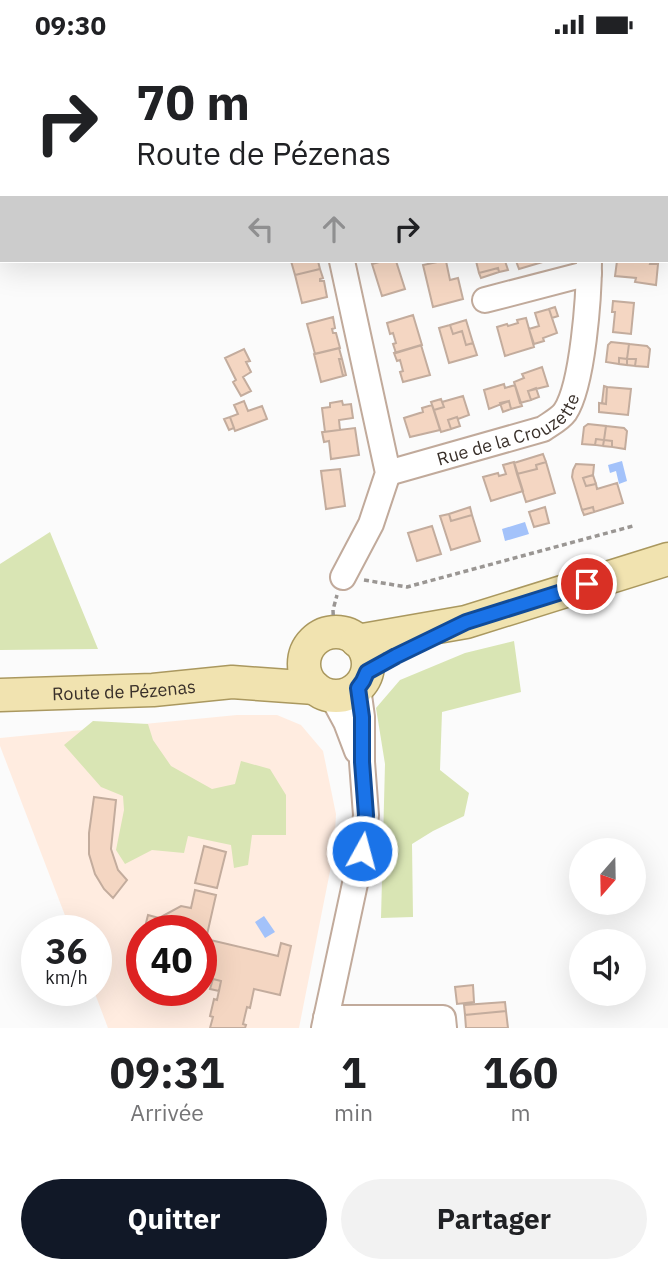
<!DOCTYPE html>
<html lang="fr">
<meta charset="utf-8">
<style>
body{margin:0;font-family:"IBM Plex Sans",sans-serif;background:#f2f2f2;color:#202124;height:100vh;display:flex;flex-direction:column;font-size:26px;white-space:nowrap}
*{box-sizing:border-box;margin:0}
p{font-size:23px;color:#757577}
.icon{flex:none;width:38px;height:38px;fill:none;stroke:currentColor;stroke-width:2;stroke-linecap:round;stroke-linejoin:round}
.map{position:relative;height:979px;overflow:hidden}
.drawer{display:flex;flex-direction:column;background:#fff;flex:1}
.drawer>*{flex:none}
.banner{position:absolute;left:0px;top:0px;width:668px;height:214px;box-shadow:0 7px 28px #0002;background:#fff;color:#202124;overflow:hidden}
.needle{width:46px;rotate:200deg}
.tools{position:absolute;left:569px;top:789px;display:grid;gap:14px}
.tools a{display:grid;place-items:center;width:77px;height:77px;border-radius:50%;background:#fff;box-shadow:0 7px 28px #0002;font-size:35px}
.speed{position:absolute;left:21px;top:866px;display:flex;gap:14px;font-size:35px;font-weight:700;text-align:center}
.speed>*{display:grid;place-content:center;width:91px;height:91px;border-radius:50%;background:#fff;box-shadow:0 7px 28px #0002;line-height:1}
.speed small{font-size:18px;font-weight:400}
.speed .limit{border:10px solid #d22;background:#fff;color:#111}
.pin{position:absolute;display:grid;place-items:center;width:60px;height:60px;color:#fff;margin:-30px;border:4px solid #fff;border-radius:50%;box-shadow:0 2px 7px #0007}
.me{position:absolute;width:77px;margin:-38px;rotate:7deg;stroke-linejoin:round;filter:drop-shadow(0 0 5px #0008)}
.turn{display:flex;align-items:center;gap:24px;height:147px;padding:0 21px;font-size:32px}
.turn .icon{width:91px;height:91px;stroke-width:2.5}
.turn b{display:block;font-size:49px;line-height:60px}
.lanes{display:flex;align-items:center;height:66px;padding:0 21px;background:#0003;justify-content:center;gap:35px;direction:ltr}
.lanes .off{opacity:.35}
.eta{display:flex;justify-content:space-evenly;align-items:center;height:119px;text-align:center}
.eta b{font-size:42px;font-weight:700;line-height:49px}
.cta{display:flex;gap:14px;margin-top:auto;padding:14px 21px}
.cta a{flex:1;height:80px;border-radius:42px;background:#111827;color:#fff;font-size:28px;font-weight:700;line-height:80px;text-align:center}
.cta a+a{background:#f2f2f2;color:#202124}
.status{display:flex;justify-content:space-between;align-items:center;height:49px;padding:0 35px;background:#fff;direction:ltr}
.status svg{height:19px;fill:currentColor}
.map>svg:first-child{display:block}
.built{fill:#ffece0;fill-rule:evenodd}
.green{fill:#d9e5b4}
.water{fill:#a3c2fa}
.building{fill:#f4d6c2;stroke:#c3ac9d;stroke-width:2}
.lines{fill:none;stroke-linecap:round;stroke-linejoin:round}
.minor-casing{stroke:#c1aa9b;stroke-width:28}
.major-casing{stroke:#aa985f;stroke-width:35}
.path{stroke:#9a9693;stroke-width:3.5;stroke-dasharray:5 3.5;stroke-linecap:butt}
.minor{stroke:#fff;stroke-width:24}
.major{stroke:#f1e3b0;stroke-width:32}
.route-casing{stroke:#114b97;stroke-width:18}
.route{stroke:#1a73e8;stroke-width:12}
.labels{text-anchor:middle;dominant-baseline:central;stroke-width:5;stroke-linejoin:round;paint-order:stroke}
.street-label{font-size:18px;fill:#39302a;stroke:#fbfbfb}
</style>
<div class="status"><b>09:30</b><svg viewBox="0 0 49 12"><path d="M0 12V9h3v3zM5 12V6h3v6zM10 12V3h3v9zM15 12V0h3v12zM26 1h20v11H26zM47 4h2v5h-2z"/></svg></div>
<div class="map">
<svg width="668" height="979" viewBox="0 0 668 979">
<rect width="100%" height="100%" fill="#fbfbfb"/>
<path class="built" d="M237 666H277L301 676 323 702 336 765 334 802 299 979H108L94 942H96V882H71L0 697V689ZM142 882H201V942H142Z"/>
<path class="green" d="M50 483 98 600 0 601V515Z
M514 592 521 643 442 663 440 721 469 744 464 767 433 782 412 795 413 868 381 869 385 715 376 659 400 631 465 604Z
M93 672 148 675 153 691 171 717 212 740 235 735 241 712 270 720 286 746V786H252L248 816 234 819 231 796 188 787 184 804 152 801 125 815 116 801 124 761 123 747 101 738 64 696Z"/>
<path class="water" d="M622 412 627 432 619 435 616 422 610 424 608 416Z
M525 473 529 485 505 492 502 480Z
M264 867 275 883 265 889 255 873Z"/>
<path class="building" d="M250 0H280V2H250Z
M650 0H668V19L667 2H649Z
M291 212H318L320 220 295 226Z
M383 212H396L405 240 382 247 372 215Z
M442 212H446L450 231 458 229 463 250 433 258 423 216Z
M476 212H505L508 221 499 223 498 219 479 224Z
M516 212H546L519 220Z
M617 212H651L650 215H658L656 236 635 233 636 229 615 227Z
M498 219 499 223 481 229 479 224Z
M320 220 323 229 320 230V232H324L327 248 302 254 295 226Z
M613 252 634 254 631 285 613 283 615 263H612Z
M555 258 558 267 552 269 549 260Z
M549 260 557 284 543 289 544 292 534 295 529 280 539 277 535 264Z
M413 266 422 296 396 304 393 295 396 294 393 284 390 285 387 274Z
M333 268 335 279 332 280 333 284H336L340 299 315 305 307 275Z
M526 269 534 298 505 307 497 278 507 275 508 277 518 274 517 271Z
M466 271 473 294 466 296 462 282 453 285 450 276Z
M450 276 453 285 462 282 466 296 473 294 477 306 449 314 439 279Z
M611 293 629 295 627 310 619 309V315L606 313 608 296Z
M629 295 647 297 650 300 648 318 635 317 636 310H627Z
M421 296 430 326 403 333 400 323 403 322 400 311 397 312 394 304Z
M339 299 342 310H339L343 327 321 333 314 305Z
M244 300 250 312 246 313 251 323 243 328 251 342 241 347 233 333 236 331 225 309Z
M619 309 627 310V316L619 315Z
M339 310H342L346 326 343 327Z
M627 310H636L635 317 627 316Z
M542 318 548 337 528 342 531 351 520 354 514 333 524 329 522 325Z
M504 335 505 339 515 336 522 357 511 360 509 352 489 360 484 341Z
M604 337 607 338 606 355 602 354Z
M607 338 631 340 628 366 599 363V354L606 355Z
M536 339 539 348 531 351 528 342Z
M463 347 469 366 458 370 457 368 448 371 451 380 441 383 434 361 444 358 442 353Z
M441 350 444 358 434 361 431 353Z
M244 352 248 362 262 357 267 370 235 382 230 368 238 365 234 356Z
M342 352 343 356 351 355 353 369 339 371 340 381 325 383 322 359 330 358V354Z
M509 352 511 360 503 363 500 354Z
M432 356 440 381 410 388 404 369 423 363 422 359Z
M230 368 234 379 229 381 224 370Z
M457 368 460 377 451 380 448 371Z
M588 375 606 377 604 391 596 390 595 396 582 395 584 378Z
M606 377 624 379 627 382 625 400 612 398V392L604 391Z
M355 379 359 406 331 410 329 392 324 393 322 383Z
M596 390 604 391 603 397 595 396Z
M604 391 612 392V398L603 397Z
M543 405 546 413 536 416 537 420 517 425 514 414Z
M514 413 523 442 491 452 483 428 498 424 499 427 506 425 503 416Z
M546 413 555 444 526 453 517 425 537 420 536 416Z
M576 415 594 416 593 426 583 429 586 437 596 435 597 440 617 434 623 454 594 463 593 458 582 461 572 428 573 421Z
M340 420 345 457 326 460 321 422Z
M593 426 596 435 586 437 583 429Z
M470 458 472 466 451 472 449 465Z
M545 458 549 474 534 478 529 463Z
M593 458 594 463 584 466 582 461Z
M449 465 451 472 472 466 480 492 451 501 440 467Z
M432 477 441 505 417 512 408 484Z
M94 748 116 751 111 800 118 821 127 831 113 849 104 840 95 825 89 805V784Z
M204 797 226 803 217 839 195 834Z
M195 841 216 846 206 890 278 907 281 894 291 897 280 946 254 940 250 959 247 958 243 975 246 976 245 979H210L213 968 210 967 214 950 217 951 221 932 201 927V882H156L159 869 181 857 191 859Z
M148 866 159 869 156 882H144Z
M213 930 221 932 219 942 210 940Z
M473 936 474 953 457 955 455 938Z
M505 953 506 962 465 966 464 956Z
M506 962 508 979H466L465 966Z"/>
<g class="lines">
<defs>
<g id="minor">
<path d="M305 0 306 2"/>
<path d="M525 0 526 2"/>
<path d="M342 212 388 424 371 475 343 528"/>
<path d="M485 251 589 224"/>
<path id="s1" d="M388 424 543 380C550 375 560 370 565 363 583 336 589 247 589 212"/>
<path d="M332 647 346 673 357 702"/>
<path d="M326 969H443L444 979"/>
<path d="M324 979 362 802 366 766 362 713V668L358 639"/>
</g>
<g id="major">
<circle cx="336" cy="615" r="32"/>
<path d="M357 592 466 573 668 510"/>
<path id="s2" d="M0 646 153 641 232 633 315 639"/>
</g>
</defs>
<use href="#minor" class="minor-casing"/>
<use href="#major" class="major-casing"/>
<path class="path" d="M364 531 407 538 633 477
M334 583 333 561 337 546"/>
<use href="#minor" class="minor"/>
<use href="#major" class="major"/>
</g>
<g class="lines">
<defs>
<path id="route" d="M362 802 366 766 362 713V668L358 639 363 632 367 623 396 607 466 573 587 535"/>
</defs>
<use href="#route" class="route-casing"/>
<use href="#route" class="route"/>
</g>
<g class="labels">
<g class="street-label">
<text stroke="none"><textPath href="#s1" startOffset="130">Rue de la Crouzette</textPath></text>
<text stroke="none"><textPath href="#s2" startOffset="124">Route de Pézenas</textPath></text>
</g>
</g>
</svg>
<div class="tools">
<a><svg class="needle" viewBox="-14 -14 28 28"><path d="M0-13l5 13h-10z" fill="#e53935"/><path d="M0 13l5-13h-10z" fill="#757577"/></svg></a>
<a><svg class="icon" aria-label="sound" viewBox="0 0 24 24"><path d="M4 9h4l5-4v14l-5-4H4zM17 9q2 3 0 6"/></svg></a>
</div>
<div class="speed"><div>36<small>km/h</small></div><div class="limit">40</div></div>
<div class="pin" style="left:587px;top:535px;background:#d93025"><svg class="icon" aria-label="arrive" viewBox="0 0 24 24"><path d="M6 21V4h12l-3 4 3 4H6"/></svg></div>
<svg class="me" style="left:362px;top:802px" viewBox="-20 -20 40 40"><circle r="17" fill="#1a73e8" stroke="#fff" stroke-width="3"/><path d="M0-11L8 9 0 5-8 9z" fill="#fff"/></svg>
<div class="banner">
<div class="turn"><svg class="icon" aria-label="right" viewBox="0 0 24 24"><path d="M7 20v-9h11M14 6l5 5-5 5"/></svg><div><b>70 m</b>Route de Pézenas</div></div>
<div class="lanes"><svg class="icon off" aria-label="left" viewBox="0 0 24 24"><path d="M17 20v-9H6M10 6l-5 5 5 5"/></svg><svg class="icon off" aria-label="ahead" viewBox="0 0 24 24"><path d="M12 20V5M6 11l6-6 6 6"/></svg><svg class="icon" aria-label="right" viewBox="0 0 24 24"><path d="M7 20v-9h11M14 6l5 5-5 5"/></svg></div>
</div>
</div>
<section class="drawer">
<div class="eta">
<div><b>09:31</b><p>Arrivée</p></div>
<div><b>1</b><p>min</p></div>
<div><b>160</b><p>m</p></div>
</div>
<div class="cta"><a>Quitter</a><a>Partager</a></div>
</section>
